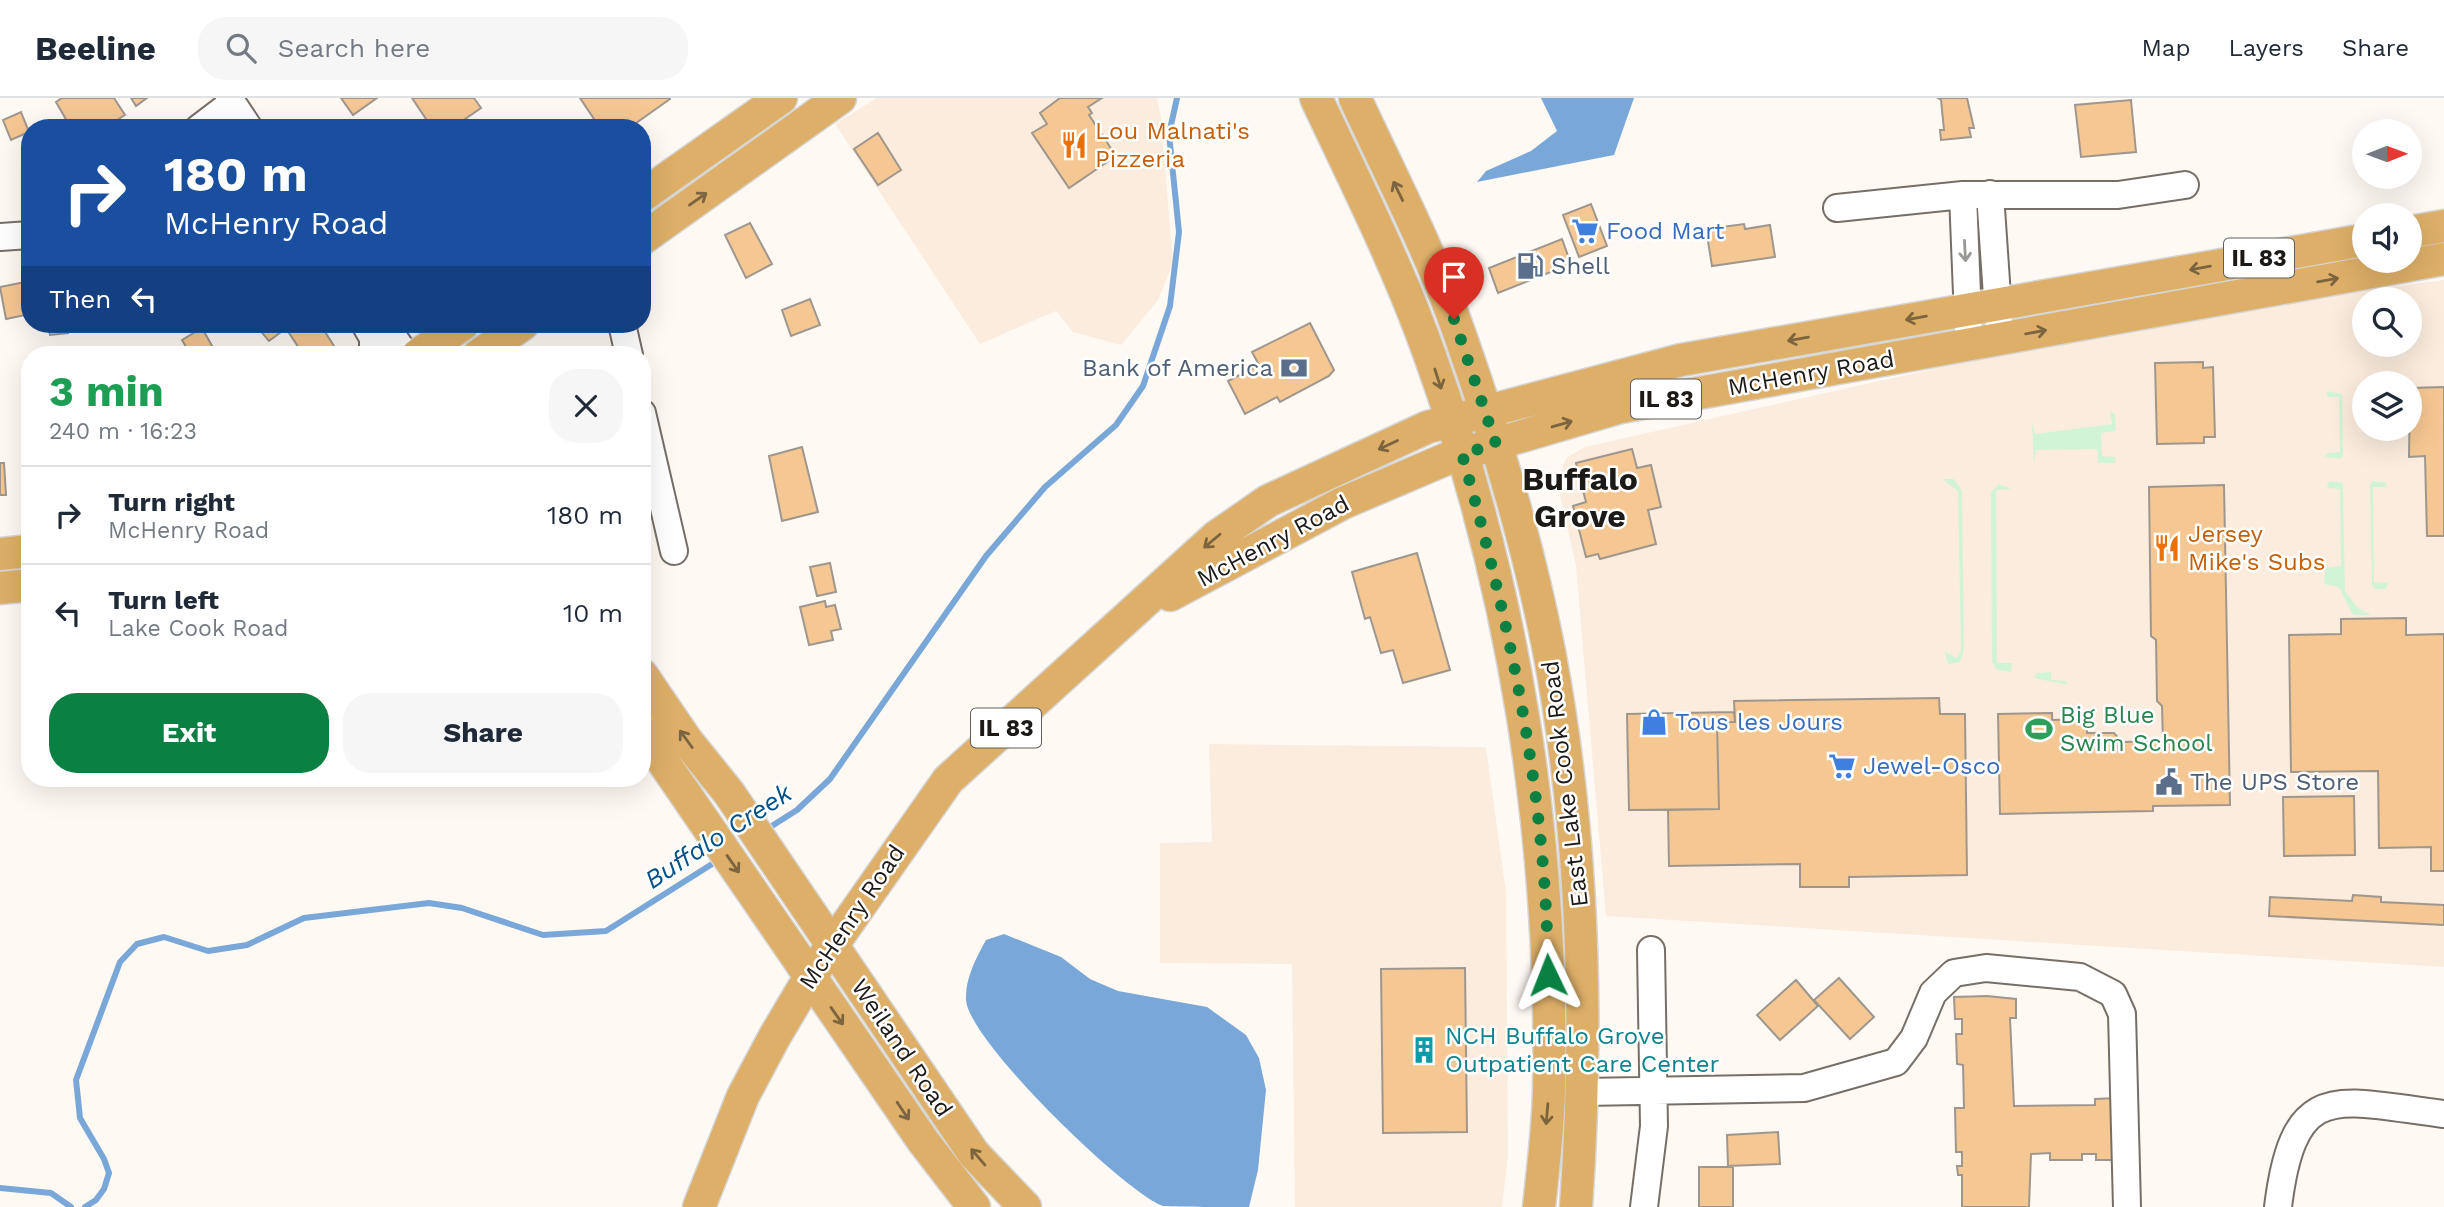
<!DOCTYPE html>
<meta charset="utf-8">
<style>
body{margin:0;font-family:"Work Sans",sans-serif;background:#f6f6f7;color:#1f2937;height:100vh;display:flex;flex-direction:column;font-size:26px;white-space:nowrap}
*{box-sizing:border-box;margin:0}
p{font-size:23px;color:#747a83}
.icon{flex:none;width:38px;height:38px;fill:none;stroke:currentColor;stroke-width:2;stroke-linecap:round;stroke-linejoin:round}
.map{position:relative;flex:1;overflow:hidden}
.panel{position:absolute;left:21px;top:248px;width:630px;height:441px;display:flex;flex-direction:column;background:#fff;border-radius:28px;box-shadow:0 7px 28px #0002}
.panel>*{flex:none}
.hud{position:absolute;left:21px;top:21px;width:630px;height:214px;border-radius:28px;box-shadow:0 7px 28px #0002;background:#1a4fa0;color:#fff;overflow:hidden}
.needle{width:46px;rotate:89deg}
.controls{position:absolute;left:2352px;top:21px;display:grid;gap:14px}
.controls a{display:grid;place-items:center;width:70px;height:70px;border-radius:50%;background:#fff;box-shadow:0 7px 28px #0002;font-size:35px}
.pin{position:absolute;display:grid;place-items:center;width:60px;height:60px;color:#fff;margin:-72px -30px;border-radius:50% 50% 50% 0;rotate:-45deg;box-shadow:0 0 7px #0007}
.pin .icon{rotate:45deg}
.me{position:absolute;width:77px;margin:-38px;rotate:358deg;stroke-linejoin:round;filter:drop-shadow(0 0 5px #0008)}
.turn{display:flex;align-items:center;gap:24px;height:147px;padding:0 28px;font-size:32px}
.turn .icon{width:91px;height:91px;stroke-width:2.5}
.turn b{display:block;font-size:49px;line-height:60px}
.then{display:flex;align-items:center;height:66px;padding:0 28px;background:#0003;gap:14px;font-size:26px}
.round{display:grid;place-items:center;flex:none;width:74px;height:74px;border-radius:28px;background:#f6f6f7}
.headline{display:flex;align-items:center;justify-content:space-between;height:119px;padding:0 28px}
h1{font-size:42px;font-weight:700;line-height:52px;color:#1e9e55}
.cta{display:flex;gap:14px;margin-top:auto;padding:14px 28px}
.cta a{flex:1;height:80px;border-radius:28px;background:#0b8043;color:#fff;font-size:28px;font-weight:700;line-height:80px;text-align:center}
.cta a+a{background:#f6f6f7;color:#1f2937}
ul{padding:0;list-style:none}
li{display:flex;align-items:center;gap:21px;height:98px;padding:0 28px;border-top:2px solid #e0e1e3}
li div{flex:1}
li b{display:block;font-size:26px}
li em{font-style:normal}
header{display:flex;align-items:center;gap:42px;box-sizing:border-box;height:98px;padding:0 35px;background:#fff;border-bottom:2px solid #e0e1e3}
header strong{font-size:33px}
nav{display:flex;gap:38px;margin-inline-start:auto;font-size:24px}
.search{width:490px;height:63px;background:#f6f6f7;display:flex;align-items:center;gap:18px;box-sizing:border-box;padding:0 24px;border-radius:28px;color:#747a83;font-size:26px}
.map>svg:first-child{display:block}
.built{fill:#fbecdd;fill-rule:evenodd}
.green{fill:#d1f4d7}
.water{fill:#79a8d8}
.lines{fill:none;stroke-linecap:round;stroke-linejoin:round}
.stream{stroke:#79a8d8;stroke-width:6}
.building{fill:#f5c792;stroke:#9f978e;stroke-width:2}
.minor-casing{stroke:#776f67;stroke-width:30}
.major-casing{stroke:#d6d6d5;stroke-width:35}
.minor{stroke:#fff;stroke-width:26}
.major{stroke:#ddaf68;stroke-width:32}
.oneway{stroke:#7c643f}
.oneway2{stroke:#999896}
.route{stroke:#0b8043;stroke-width:12;stroke-dasharray:0 21.6}
.labels{text-anchor:middle;dominant-baseline:central;stroke-width:5;stroke-linejoin:round;paint-order:stroke}
.shield{fill:#fff;stroke:#605e5c;stroke-width:2}
.shield-label{font-size:23px;font-weight:bold;fill:#1c1916}
.food-label{font-size:24px;fill:#c56008;stroke:#fff;text-anchor:start}
.shop-label{font-size:24px;fill:#366cbe;stroke:#fff;text-anchor:start}
.service-label{font-size:24px;fill:#4e5e75;stroke:#fff;text-anchor:start}
.street-label{font-size:24px;fill:#1c1916;stroke:#fff}
.leisure-label{font-size:24px;fill:#27864d;stroke:#fff;text-anchor:start}
.culture-label{font-size:24px;fill:#0d838f;stroke:#fff;text-anchor:start}
.water-label{font-size:26px;font-style:italic;fill:#00508a;stroke:#fff}
.district-label{font-size:32px;font-weight:bold;fill:#1c1916;stroke:#fff}
</style>
<header>
<strong>Beeline</strong>
<div class="search"><svg class="icon" aria-label="search" viewBox="0 0 24 24"><circle cx="10" cy="10" r="6"/><path d="M15 15l6 6"/></svg>Search here</div>
<nav><a>Map</a><a>Layers</a><a>Share</a></nav>
</header>
<div class="map">
<svg width="2444" height="1109" viewBox="0 0 2444 1109">
<rect width="100%" height="100%" fill="#fff9f4"/>
<path class="built" d="M877 0H1157L1161 20 1173 165 1158 202 1121 247 1073 234 1056 213 980 246 835 26Z
M2444 182V869L1606 818 1576 468 1557 383 1566 360 1585 349 2000 256 2244 209ZM2364 201H2410V247H2364ZM2364 285H2410V331H2364Z
M1209 646 1486 649 1506 795 1508 1057 1502 1109H1295L1292 866 1160 865V745L1212 744Z"/>
<path class="green" d="M2327 293 2342 296 2343 358 2340 361 2325 359 2327 355 2340 354 2339 299H2327Z
M2110 313 2115 316 2116 333 2101 335 2102 358 2116 359 2115 365H2098V351L2036 352 2034 366 2032 323 2035 336 2112 326Z
M1942 381H1954L1962 393 1964 551 1960 564 1948 566 1945 554 1957 560 1961 552 1958 393Z
M2329 383 2343 385 2345 493 2358 510 2371 517H2353L2339 489 2324 486 2325 470 2341 468 2340 391 2327 390Z
M2373 383 2387 385 2386 389H2373L2374 484 2388 485 2386 491H2375L2372 487 2370 387Z
M1999 386 2011 391 1996 392 1997 565H2012L2011 574 1997 572 1992 564 1991 394Z
M2051 574V582L2066 583 2067 587 2034 580 2037 575Z"/>
<path class="water" d="M1541 0H1634L1614 57 1477 84 1486 73 1531 53 1557 33Z
M1004 836 1061 859 1090 881 1118 893 1207 909 1246 937 1259 960 1266 992 1258 1072 1249 1109C1231 1109 1177 1109 1163 1108 1124 1094 968 942 966 902 965 881 976 860 986 842Z"/>
<g class="lines">
<path class="stream" d="M764 733 797 712 830 681 986 458 1045 389 1116 327 1143 288 1170 208 1179 134 1169 36 1177 0
M0 1090 51 1095 71 1109
M85 1109 96 1102 104 1091 109 1075 104 1061 80 1020 76 982 120 864 137 846 164 839 208 853 247 847 304 820 429 805 462 810 543 837 606 833 720 761"/>
</g>
<path class="building" d="M62 0H114L125 17 104 30H71L56 4Z
M131 0H147L136 8Z
M341 0H377L353 17Z
M412 0H474L481 10 452 30H432Z
M580 0H670V1L629 30H600Z
M1060 0H1102L1088 9 1092 15 1089 17 1116 58 1069 90 1032 35 1047 26 1040 15Z
M1938 0H1967L1974 30H1969L1971 39 1941 42 1940 32H1944L1941 2Z
M2131 2 2136 54 2081 59 2075 7Z
M21 14 29 34 11 42 3 22Z
M878 35 901 72 878 87 854 51Z
M1591 106 1607 148 1579 159 1563 117Z
M750 125 772 166 746 180 725 137Z
M1744 126 1745 131 1770 127 1775 159 1712 168 1706 131Z
M1562 141 1571 166 1498 195 1489 170Z
M30 183V216L6 221 0 189Z
M810 201 820 227 791 238 782 212Z
M1310 225 1334 272 1329 278 1280 304 1277 299 1245 316 1228 283 1259 267 1252 254Z
M48 226H67L68 235 50 237Z
M261 226H281L285 231 269 243 257 229Z
M298 226H320L334 248 320 257H295L301 253 287 232Z
M202 230 216 255 191 257 182 242Z
M181 249 186 257H168Z
M2203 264V270L2213 269 2215 339H2204V345L2157 346 2155 265Z
M2444 289V438H2427L2425 358 2409 359 2410 290Z
M802 349 818 414 782 423 769 358Z
M1632 351 1637 370 1651 367 1661 409 1648 412 1656 446 1600 461 1598 456 1586 459 1573 408 1586 404 1576 365Z
M0 365H4L6 397H0Z
M2224 387 2230 707 2153 708V713L2000 716 1998 616 2052 615V622L2087 621V635H2114L2122 644 2163 643 2162 608 2157 603 2156 542 2151 538 2149 389Z
M1417 455 1450 572 1403 585 1393 552 1381 555 1370 519 1365 521 1352 474Z
M830 465 836 494 817 498 810 469Z
M825 503 826 509 835 507 841 531 831 533 833 542 809 547 800 509Z
M2406 520V537L2444 536V773H2431V749L2379 750 2378 673 2291 674 2289 537 2341 536V521Z
M1939 600 1940 616H1965L1967 777 1849 779V789H1800V766L1669 768 1668 712 1719 711 1717 624H1735L1734 603Z
M1734 614 1735 624H1717L1719 711 1629 712 1627 616Z
M2354 698 2355 757 2284 758 2283 699Z
M2353 797 2381 799V804L2444 807V827L2269 818 2270 799 2352 803Z
M1465 870 1467 1034 1383 1035 1381 871Z
M1839 880 1874 919 1850 941 1814 902Z
M1796 882 1818 908 1780 942 1757 917Z
M1987 898 2016 901V920H2010L2014 1008 2095 1007V1001L2116 1000 2119 1062H2096V1056H2082V1062H2050V1055L2031 1056 2029 1109H1962V1077H1958L1957 1068H1962V1054H1956L1955 1010H1964L1963 967 1957 966 1956 936H1962V921H1955L1954 899Z
M1778 1034 1780 1066 1728 1068 1727 1037Z
M1699 1069H1733V1109H1699Z"/>
<g class="lines">
<defs>
<path id="minor" d="M229 0 249 30
M199 30 232 5
M1990 96 1999 227
M1963 97 1969 245
M1837 110 1963 97H2118L2185 87
M0 139 30 137
M365 226 373 240V257
M384 226 406 257
M622 226 629 257
M642 315 674 453
M1584 994 1804 990 1896 964 1914 940 1933 895 1954 875 1986 870 2080 879 2113 896 2122 916 2127 1109
M1644 1109 1654 1028 1651 852
M2278 1109C2294 979 2337 1003 2444 1016"/>
<path id="major" d="M1316 0C1356 85 1399 170 1430 258 1515 494 1554 744 1549 994 1548 1032 1543 1071 1539 1109
M1355 0C1391 78 1432 156 1460 237 1496 339 1528 446 1549 553 1584 737 1589 922 1576 1109
M642 98 781 0
M2410 134 2444 128
M642 141 840 0
M418 257 463 226
M479 257 523 226
M0 456 30 453
M0 490 30 487
M1170 497 1343 405 1451 359 1621 309 2444 161
M642 577 687 643 729 695 974 1056 1025 1109
M642 633 923 1043 974 1109
M699 1109 743 998 775 938 810 879 948 682 1216 439 1268 403 1428 329 1681 262 2364 142"/>
</defs>
<use href="#minor" class="minor-casing"/>
<use href="#major" class="major-casing"/>
<use href="#minor" class="minor"/>
<use href="#major" class="major"/>
</g>
<defs><path id="oneway-shaft" d="M-6 0H5M1.5-3L5.5 0L1.5 3" fill="none" stroke-width="1.6" stroke-linecap="round" stroke-linejoin="round" transform="scale(1.75)"/></defs>
<g class="oneway">
<use href="#oneway-shaft" transform="translate(1398 93) rotate(-116)"/>
<use href="#oneway-shaft" transform="translate(698 101) rotate(-35)"/>
<use href="#oneway-shaft" transform="translate(2200 170) rotate(170)"/>
<use href="#oneway-shaft" transform="translate(2328 182) rotate(-10)"/>
<use href="#oneway-shaft" transform="translate(1916 220) rotate(170)"/>
<use href="#oneway-shaft" transform="translate(2036 234) rotate(-10)"/>
<use href="#oneway-shaft" transform="translate(1798 241) rotate(170)"/>
<use href="#oneway-shaft" transform="translate(1438 281) rotate(72)"/>
<use href="#oneway-shaft" transform="translate(1562 326) rotate(-16)"/>
<use href="#oneway-shaft" transform="translate(1388 347) rotate(155)"/>
<use href="#oneway-shaft" transform="translate(1212 443) rotate(140)"/>
<use href="#oneway-shaft" transform="translate(686 641) rotate(-126)"/>
<use href="#oneway-shaft" transform="translate(733 766) rotate(55)"/>
<use href="#oneway-shaft" transform="translate(837 918) rotate(55)"/>
<use href="#oneway-shaft" transform="translate(903 1013) rotate(56)"/>
<use href="#oneway-shaft" transform="translate(1547 1016) rotate(95)"/>
<use href="#oneway-shaft" transform="translate(978 1059) rotate(-131)"/>
</g>
<use class="oneway2" href="#oneway-shaft" transform="translate(1965 153) rotate(87)"/>
<g class="lines">
<path class="route" d="M1454 221 1496 346 1462 356C1510 525 1547 700 1548 877"/>
</g>
<defs>
<symbol id="restaurant-bare" viewBox="-9 -9 18 18"><path d="M-5-6h1v4h1v-4h1v4h1v-4h1v5L-1.5 .5V6h-2V.5L-5-1ZM5-6V6H3V1.5H1.5Q1.5-4 5-6Z" fill="#e8710a" stroke="#fff" stroke-width="2.5" paint-order="stroke"/></symbol>
<symbol id="supermarket-bare" viewBox="-9 -9 18 18"><path d="M-6-5.5h2.5l.6 2H6L4.5 2H-2.5L-4.4-4H-6ZM-1.5 3.2a1.3 1.3 0 1 0 .1 0ZM3 3.2a1.3 1.3 0 1 0 .1 0Z" fill="#3f7fe0" stroke="#fff" stroke-width="2.5" paint-order="stroke"/></symbol>
<symbol id="fuel-bare" viewBox="-9 -9 18 18"><path d="M-5.5-6h7V0h2V4h1.3V-2.5L3-4.5l.8-.8L6-3V5H2.5V1h-1V6h-7ZM-4.2-4.7v3.2H.2V-4.7Z" fill="#5c6f8a" stroke="#fff" stroke-width="2.5" paint-order="stroke"/></symbol>
<symbol id="bank-bare" viewBox="-9 -9 18 18"><path d="M-6-4H6V4H-6ZM0-2.3a2.3 2.3 0 1 0 0 4.6a2.3 2.3 0 1 0 0-4.6Z" fill="#5c6f8a" stroke="#fff" stroke-width="2.5" paint-order="stroke"/></symbol>
<symbol id="shop-bare" viewBox="-9 -9 18 18"><path d="M-5-2.5h2.3a2.7 3.5 0 0 1 5.4 0H5L5.5 6h-11ZM-1.5-2.5h3a1.5 2.3 0 0 0-3 0Z" fill="#3f7fe0" stroke="#fff" stroke-width="2.5" paint-order="stroke"/></symbol>
<symbol id="stadium-bare" viewBox="-9 -9 18 18"><path d="M0-5a6.5 5 0 1 0 0 10a6.5 5 0 1 0 0-10ZM-3.5-1.8h7v3.6h-7Z" fill="#2e9e5b" stroke="#fff" stroke-width="2.5" paint-order="stroke"/></symbol>
<symbol id="civic-bare" viewBox="-9 -9 18 18"><path d="M-.6-6.5H3V-4.5H.6V-3L4-1V1h2V6H-6V1h2V-1L-.6-3ZM-1.2 2.5V6h2.4V2.5Z" fill="#5c6f8a" stroke="#fff" stroke-width="2.5" paint-order="stroke"/></symbol>
<symbol id="building-bare" viewBox="-9 -9 18 18"><path d="M-4-6H4V6H1V3H-1V6H-4ZM-2.5-4.3h1.7v1.8h-1.7ZM.8-4.3h1.7v1.8H.8ZM-2.5-1h1.7V.8h-1.7ZM.8-1h1.7V.8H.8Z" fill="#0f9aa8" stroke="#fff" stroke-width="2.5" paint-order="stroke"/></symbol>
</defs>
<g fill-rule="evenodd">
<use href="#restaurant-bare" x="1055" y="28" width="38" height="38"/>
<use href="#supermarket-bare" x="1566" y="114" width="38" height="38"/>
<use href="#fuel-bare" x="1511" y="149" width="38" height="38"/>
<use href="#bank-bare" x="1275" y="251" width="38" height="38"/>
<use href="#restaurant-bare" x="2148" y="431" width="38" height="38"/>
<use href="#shop-bare" x="1635" y="605" width="38" height="38"/>
<use href="#stadium-bare" x="2020" y="612" width="38" height="38"/>
<use href="#supermarket-bare" x="1823" y="649" width="38" height="38"/>
<use href="#civic-bare" x="2150" y="665" width="38" height="38"/>
<use href="#building-bare" x="1405" y="933" width="38" height="38"/>
</g>
<g class="labels">
<g class="shield">
<rect x="2224" y="140.5" width="70" height="39" rx="5"/>
<rect x="1631" y="281.5" width="70" height="39" rx="5"/>
<rect x="971" y="610.5" width="70" height="39" rx="5"/>
</g>
<g class="shield-label">
<text x="2259" y="160">IL 83</text>
<text x="1666" y="301">IL 83</text>
<text x="1006" y="630">IL 83</text>
</g>
<g class="food-label">
<text x="1095" y="33">Lou Malnati's<tspan x="1095" dy="28">Pizzeria</tspan></text>
<text x="2188" y="436">Jersey<tspan x="2188" dy="28">Mike's Subs</tspan></text>
</g>
<g class="shop-label">
<text x="1606" y="133">Food Mart</text>
<text x="1675" y="624">Tous les Jours</text>
<text x="1863" y="668">Jewel-Osco</text>
</g>
<g class="service-label">
<text x="1551" y="168">Shell</text>
<text x="1273" y="270" text-anchor="end">Bank of America</text>
<text x="2190" y="684">The UPS Store</text>
</g>
<g class="street-label">
<text transform="translate(1811 275) rotate(-10)">McHenry Road</text>
<text transform="translate(1273 443) rotate(-28)">McHenry Road</text>
<text transform="translate(1565 686) rotate(-97)">East Lake Cook Road</text>
<text transform="translate(852 819) rotate(-56)">McHenry Road</text>
<text transform="translate(902 950) rotate(56)">Weiland Road</text>
</g>
<g class="leisure-label">
<text x="2060" y="617">Big Blue<tspan x="2060" dy="28">Swim School</tspan></text>
</g>
<g class="culture-label">
<text x="1445" y="938">NCH Buffalo Grove<tspan x="1445" dy="28">Outpatient Care Center</tspan></text>
</g>
<g class="water-label">
<text transform="translate(718 738) rotate(-33)">Buffalo Creek</text>
</g>
<g class="district-label">
<text x="1580" y="381">Buffalo<tspan x="1580" dy="37">Grove</tspan></text>
</g>
</g>
</svg>
<div class="controls">
<a><svg class="needle" viewBox="-14 -14 28 28"><path d="M0-13l5 13h-10z" fill="#e53935"/><path d="M0 13l5-13h-10z" fill="#747a83"/></svg></a>
<a><svg class="icon" aria-label="sound" viewBox="0 0 24 24"><path d="M4 9h4l5-4v14l-5-4H4zM17 9q2 3 0 6"/></svg></a>
<a><svg class="icon" aria-label="search" viewBox="0 0 24 24"><circle cx="10" cy="10" r="6"/><path d="M15 15l6 6"/></svg></a>
<a><svg class="icon" aria-label="layers" viewBox="0 0 24 24"><path d="M12 4l9 5-9 5-9-5zM3 14l9 5 9-5"/></svg></a>
</div>
<div class="pin" style="left:1454px;top:221px;background:#d93025"><svg class="icon" aria-label="arrive" viewBox="0 0 24 24"><path d="M6 21V4h12l-3 4 3 4H6"/></svg></div>
<svg class="me" style="left:1548px;top:877px" viewBox="-20 -20 40 40"><path d="M0-17L14 15 0 8-14 15z" fill="#0b8043" stroke="#fff" stroke-width="4"/></svg>
<div class="hud">
<div class="turn"><svg class="icon" aria-label="right" viewBox="0 0 24 24"><path d="M7 20v-9h11M14 6l5 5-5 5"/></svg><div><b>180 m</b>McHenry Road</div></div>
<div class="then">Then<svg class="icon" aria-label="left" viewBox="0 0 24 24"><path d="M17 20v-9H6M10 6l-5 5 5 5"/></svg></div>
</div>
<section class="panel">
<div class="headline"><div><h1>3 min</h1><p>240 m · 16:23</p></div><a class="round"><svg class="icon" aria-label="close" viewBox="0 0 24 24"><path d="M6 6l12 12M18 6L6 18"/></svg></a></div>
<ul>
<li><svg class="icon" aria-label="right" viewBox="0 0 24 24"><path d="M7 20v-9h11M14 6l5 5-5 5"/></svg><div><b>Turn right</b><p>McHenry Road</p></div><em>180 m</em></li>
<li><svg class="icon" aria-label="left" viewBox="0 0 24 24"><path d="M17 20v-9H6M10 6l-5 5 5 5"/></svg><div><b>Turn left</b><p>Lake Cook Road</p></div><em>10 m</em></li>
</ul>
<div class="cta"><a>Exit</a><a>Share</a></div>
</section>
</div>
